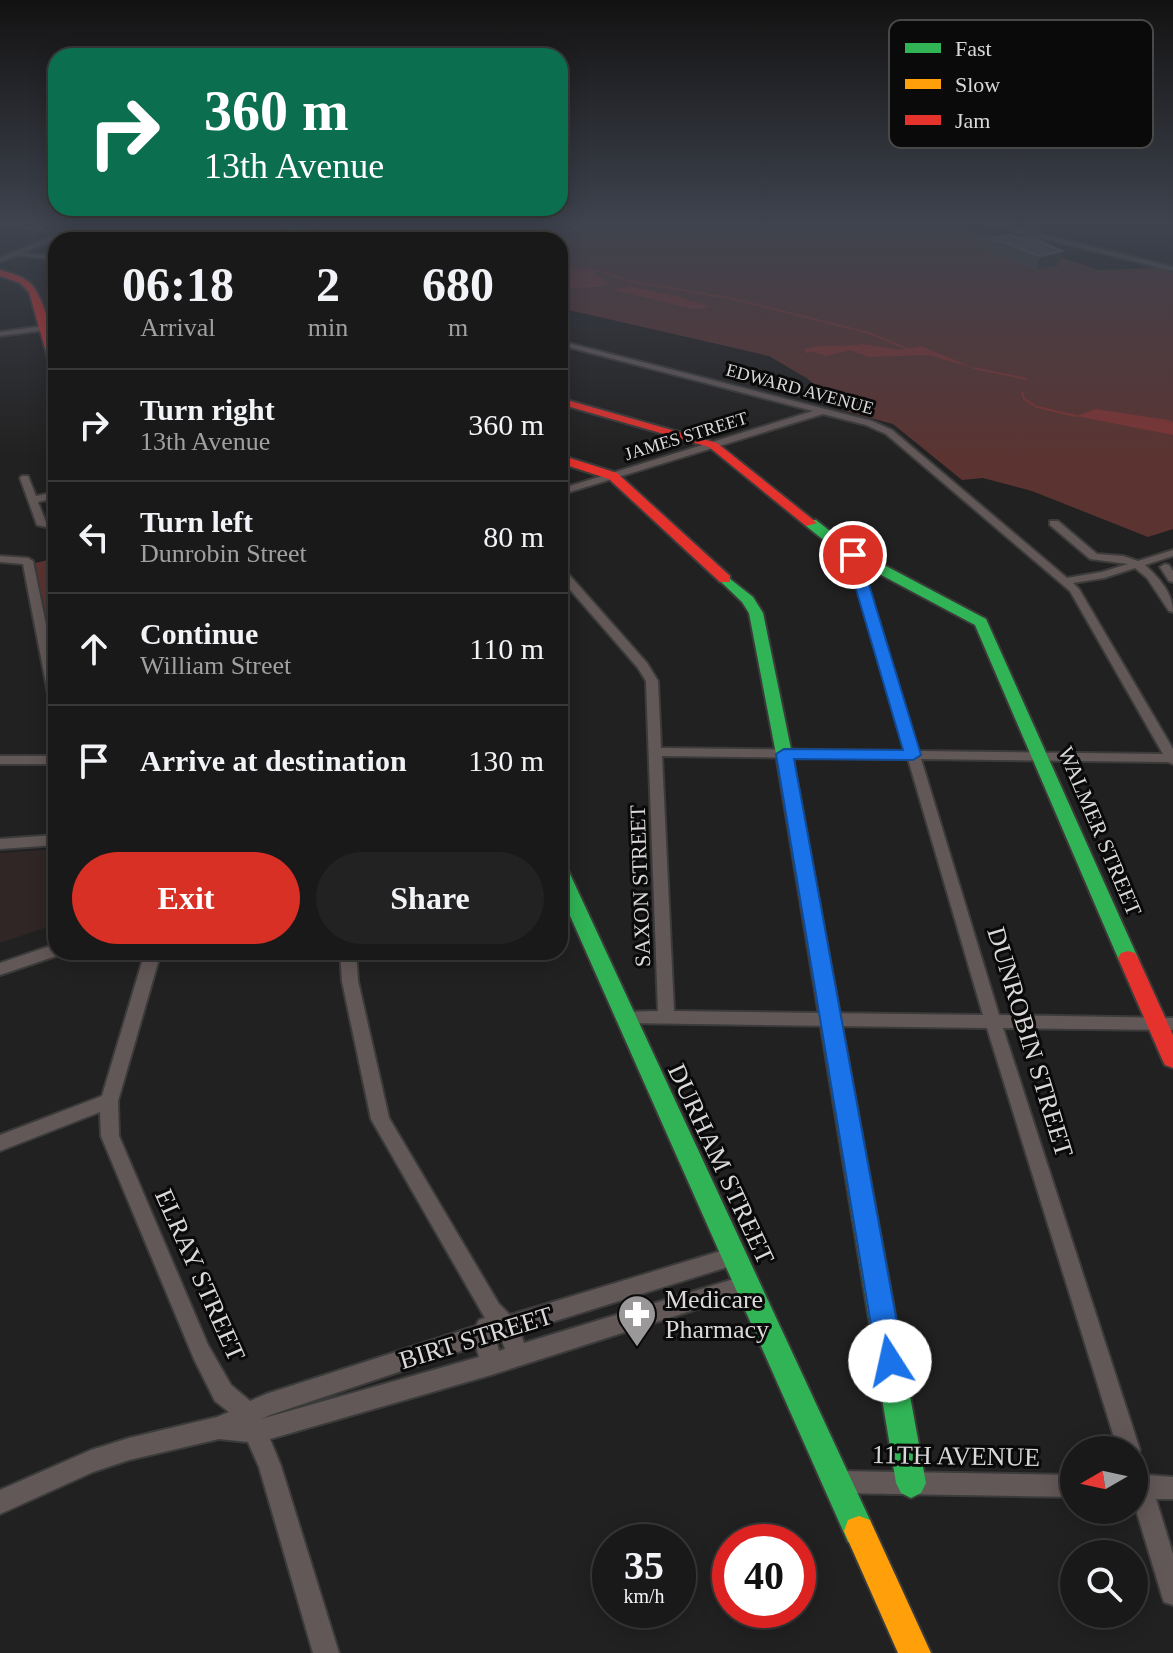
<!DOCTYPE html>
<style>
body{margin:0;font-family:Georgia,serif;background:#232222;color:#f1f3f6;height:100vh;display:flex;flex-direction:column;font-size:30px;white-space:nowrap}
*{box-sizing:border-box;margin:0}
p{font-size:26px;color:#9fa0a2}
.icon{flex:none;width:44px;height:44px;fill:none;stroke:currentColor;stroke-width:2;stroke-linecap:round;stroke-linejoin:round}
.map{position:relative;flex:1;overflow:hidden}
.panel{position:absolute;left:48px;top:232px;width:520px;height:728px;display:flex;flex-direction:column;background:#1a1919;border-radius:24px;box-shadow:0 4px 20px #0003,0 0 0 2px #383838}
.panel>*{flex:none}
.hud{position:absolute;left:48px;top:48px;width:520px;height:168px;border-radius:24px;box-shadow:0 4px 20px #0003,0 0 0 2px #383838;background:#0b6e4f;color:#fff;overflow:hidden}
.needle{width:52px;rotate:261deg}
.controls{position:absolute;left:1060px;top:1436px;display:grid;gap:16px}
.controls a{display:grid;place-items:center;width:88px;height:88px;border-radius:50%;background:#1a1919;box-shadow:0 4px 20px #0003,0 0 0 2px #383838;font-size:40px}
.speed{position:absolute;left:592px;top:1524px;display:flex;gap:16px;font-size:40px;font-weight:700;text-align:center}
.speed>*{display:grid;place-content:center;width:104px;height:104px;border-radius:50%;background:#1a1919;box-shadow:0 4px 20px #0003,0 0 0 2px #383838;line-height:1}
.speed small{font-size:20px;font-weight:400}
.speed .limit{border:12px solid #d22;background:#fff;color:#111}
.pin{position:absolute;display:grid;place-items:center;width:68px;height:68px;color:#fff;margin:-34px;border:4px solid #fff;border-radius:50%;box-shadow:0 2px 8px #0007}
.me{position:absolute;width:88px;margin:-44px;rotate:350deg;stroke-linejoin:round;filter:drop-shadow(0 0 6px #0008)}
.turn{display:flex;align-items:center;gap:28px;height:168px;padding:0 24px;font-size:36px}
.turn .icon{width:104px;height:104px;stroke-width:2.5}
.turn b{display:block;font-size:56px;line-height:68px}
.eta{display:flex;justify-content:space-evenly;align-items:center;height:136px;text-align:center}
.eta b{font-size:48px;font-weight:700;line-height:56px}
.action{display:flex;gap:16px;margin-top:auto;padding:16px 24px}
.action a{flex:1;height:92px;border-radius:48px;background:#d93025;color:#fff;font-size:32px;font-weight:700;line-height:92px;text-align:center}
.action a+a{background:#232222;color:#f1f3f6}
ul{padding:0;list-style:none}
li{display:flex;align-items:center;gap:24px;height:112px;padding:0 24px;border-top:2px solid #383838}
li div{flex:1}
li b{display:block;font-size:30px}
li em{font-style:normal}
.map>svg:first-child{display:block}
.built{fill:#2f2625}
.green{fill:#5b3432}
.water{fill:#7d3535}
.lines{fill:none;stroke-linecap:round;stroke-linejoin:round}
.stream{stroke:#7d3535;stroke-width:2}
.street-casing{stroke:#3c3b3b;stroke-width:4}
.fast-casing{stroke:#3c3b3b;stroke-width:4}
.slow-casing{stroke:#3c3b3b;stroke-width:4}
.jam-casing{stroke:#3c3b3b;stroke-width:4}
.street{fill:#635858;fill-rule:evenodd}
.fast{fill:#30b455;fill-rule:evenodd}
.slow{fill:#ff9f0a;fill-rule:evenodd}
.jam{fill:#e5322d;fill-rule:evenodd}
.wall{fill:#444242}
.shaded-wall{fill:#302e2e}
.building{fill:#545252;stroke:#696767;stroke-width:2}
.route{fill:#1a73e8;stroke:#114b97;stroke-width:2}
.labels{text-anchor:middle;dominant-baseline:central;stroke-width:6;stroke-linejoin:round;paint-order:stroke}
.far-street-label{font-size:18px;fill:#dad8d8;stroke:#0b0a0a}
.street-label{font-size:22px;fill:#dad8d8;stroke:#0b0a0a}
.near-street-label{font-size:26px;fill:#dad8d8;stroke:#0b0a0a}
.near-poi-label{font-size:26px;fill:#dad8d8;stroke:#0b0a0a;text-anchor:start}
.key{fill:#0b0a0a;stroke:#494848;stroke-width:2}
.key-label{font-size:22px;fill:#dad8d8}
</style>
<div class="map">
<svg width="1173" height="1653" viewBox="0 0 1173 1653">
<rect width="100%" height="100%" fill="#222121"/>
<path class="built" d="M56 849V924L0 943V853Z"/>
<path class="green" d="M301 223H940L1035 248 1098 270 1162 268 1173 272V529L1148 537 1032 491 983 478 962 480 893 424 845 411 808 379 769 356 560 308V240H349L346 232 332 234Z
M56 558V677L35 563Z"/>
<path class="water" d="M576 270H591L608 283 600 287 560 288V272Z
M629 286 676 296 710 307 693 309 613 290Z
M862 344 900 350 921 346 974 368 928 355 868 357 850 350 826 356 814 352 806 353 804 349C823 343 843 348 862 344Z
M1096 409 1168 420 1173 422V435L1076 416Z"/>
<g class="lines">
<path class="stream" d="M415 223 457 240
M560 267 600 271 629 281 734 299 869 333 910 350
M974 368 1026 379
M1022 392 1024 399 1037 407 1076 416"/>
<defs>
<path id="street" d="M0 223 157 240 71 233 22 253 56 256V260L17 255 0 262V258L63 232 0 226Z
M279 223H286L313 240H306Z
M983 223H994L1173 267V271Z
M43 326 47 328 46 330 0 336V332Z
M560 341 872 421 892 430 1067 578 1102 572 1128 564 1090 559 1050 525V521H1058L1097 554 1123 556 1138 561 1173 550V556L1145 565C1159 578 1173 593 1173 612L1169 611 1147 578 1135 568 1104 578 1073 583 1079 589 1173 749V764L1168 762 921 759 999 1015 1173 1018V1030L1003 1028 1140 1450 1138 1455 1142 1457 1148 1475 1173 1477V1499H1156L1173 1554V1605L1164 1602 1161 1593 1134 1503V1450H1118L987 1028 625 1023 619 1022 617 1017 619 1012 658 1011 646 681 638 668 560 578V568L564 569 647 663 658 681 661 748 905 751 848 555 853 552 858 555 918 751 1163 754 1070 591 886 434 866 425 823 414 560 495V489L813 411 560 345ZM662 756 908 759 983 1015 674 1011Z
M22 476H28L36 496 56 492V498L38 502 47 525 46 527 37 525 20 478Z
M0 556 28 558 33 561 56 673V708L50 704 23 564 0 562Z
M1165 564 1169 565 1173 571V582L1169 581 1160 567Z
M0 756H56V764H0Z
M56 835V845L0 849V839Z
M56 944V952H63L62 954 0 975V963Z
M145 952H161L118 1101 119 1136 208 1345 231 1385 250 1401 266 1394 476 1326 479 1320 485 1318 371 1119 342 981 340 952H356L358 981 389 1118 499 1304 510 1315 734 1247 741 1250 744 1256 741 1262 734 1265 520 1332 524 1343 747 1275 754 1277 757 1284 754 1291 747 1293 491 1375 270 1439 281 1466 339 1653H313L259 1467 248 1442 219 1439 129 1460 93 1472 0 1514V1490L91 1450 129 1438 217 1417 229 1412 215 1401 194 1359 101 1136 100 1112 0 1151V1135L102 1096ZM501 1338 505 1349 499 1351 496 1340ZM476 1346 479 1357 261 1419 270 1415Z
M838 1471 1074 1475V1497L838 1493 830 1490 827 1482 830 1474Z"/>
<path id="fast" d="M806 520H816L850 547 986 619 1138 958 1135 963H1121L1118 958 975 625 840 553 806 526Z
M725 575 753 597 763 613 792 754 926 1483 921 1493 911 1498 901 1493 896 1483 776 754 749 613 742 602 718 579Z
M560 866 569 872 870 1520 874 1531 870 1542 859 1546 848 1542 560 893Z"/>
<path id="slow" d="M859 1516 870 1520 931 1653H898L844 1531 848 1520Z"/>
<path id="jam" d="M0 270C10 273 22 276 29 282 46 297 56 350 56 372L51 369 29 292 20 283 0 276Z
M560 398 717 443 817 523 806 526 709 447 560 404Z
M560 455 617 473 730 576V582H720L609 479 560 463Z
M1128 951 1135 953 1138 958 1173 1035V1068L1165 1065 1162 1059 1118 958 1121 953Z"/>
</defs>
<use href="#street" class="street-casing"/>
<use href="#fast" class="fast-casing"/>
<use href="#slow" class="slow-casing"/>
<use href="#jam" class="jam-casing"/>
<use href="#street" class="street"/>
<use href="#fast" class="fast"/>
<use href="#slow" class="slow"/>
<use href="#jam" class="jam"/>
</g>
<path class="wall" d="M991 238H1019L1059 265 1037 270 988 252Z"/>
<path class="shaded-wall" d="M1062 251 1059 265 1037 270 1040 256Z"/>
<path class="building" d="M1009 235 1019 238 1029 236 1062 251 1040 256 991 238Z"/>
<linearGradient id="sky" x2="0" y2="1"><stop stop-color="#131212"/><stop offset="0.49" stop-color="#3e434e"/><stop offset="1" stop-color="#3e434e" stop-opacity="0"/></linearGradient>
<rect width="1173" height="455" fill="url(#sky)"/>
<path class="route" d="M853 551 860 555 921 755 913 760 794 759 904 1361 900 1371 890 1375 881 1371 877 1361 776 754 784 749 903 750 846 555Z"/>
<defs>
<symbol id="pharmacy-pin" viewBox="-11 -11 22 30"><path d="M0 17L-7.5 6A9.5 9.5 0 1 1 7.5 6Z" fill="#9a9898" stroke="#0b0a0a"/><path d="M-2-6h4v4h4v4h-4v4h-4v-4h-4v-4h4Z" fill="#fff"/></symbol>
</defs>
<g fill-rule="evenodd">
<use href="#pharmacy-pin" x="615" y="1292" width="44" height="60"/>
</g>
<g class="labels">
<g class="far-street-label">
<text transform="translate(800 389) rotate(15)">EDWARD AVENUE</text>
<text transform="translate(686 436) rotate(-17)">JAMES STREET</text>
</g>
<g class="street-label">
<text transform="translate(1100 831) rotate(67)">WALMER STREET</text>
<text transform="translate(640 886) rotate(-92)">SAXON STREET</text>
</g>
<g class="near-street-label">
<text transform="translate(1030 1042) rotate(73)">DUNROBIN STREET</text>
<text transform="translate(721 1164) rotate(65)">DURHAM STREET</text>
<text transform="translate(200 1275) rotate(66)">ELRAY STREET</text>
<text transform="translate(476 1338) rotate(-17)">BIRT STREET</text>
<text transform="translate(956 1456) rotate(1)">11TH AVENUE</text>
</g>
<g class="near-poi-label">
<text x="665" y="1299">Medicare<tspan x="665" dy="30">Pharmacy</tspan></text>
</g>
</g>
<rect x="889" y="20" width="264" height="128" rx="12" class="key"/>
<rect x="905" y="43" width="36" height="10" fill="#30b455"/>
<rect x="905" y="79" width="36" height="10" fill="#ff9f0a"/>
<rect x="905" y="115" width="36" height="10" fill="#e5322d"/>
<g class="key-label">
<text x="955" y="56">Fast</text>
<text x="955" y="92">Slow</text>
<text x="955" y="128">Jam</text>
</g>
</svg>
<div class="controls">
<a><svg class="needle" viewBox="-14 -14 28 28"><path d="M0-13l5 13h-10z" fill="#e53935"/><path d="M0 13l5-13h-10z" fill="#9fa0a2"/></svg></a>
<a><svg class="icon" aria-label="search" viewBox="0 0 24 24"><circle cx="10" cy="10" r="6"/><path d="M15 15l6 6"/></svg></a>
</div>
<div class="speed"><div>35<small>km/h</small></div><div class="limit">40</div></div>
<div class="pin" style="left:853px;top:555px;background:#d93025"><svg class="icon" aria-label="arrive" viewBox="0 0 24 24"><path d="M6 21V4h12l-3 4 3 4H6"/></svg></div>
<svg class="me" style="left:890px;top:1361px" viewBox="-20 -20 40 40"><circle r="19" fill="#fff"/><path d="M0-13L10 11 0 6-10 11z" fill="#1a73e8"/></svg>
<div class="hud">
<div class="turn"><svg class="icon" aria-label="right" viewBox="0 0 24 24"><path d="M7 20v-9h11M14 6l5 5-5 5"/></svg><div><b>360 m</b>13th Avenue</div></div>
</div>
<section class="panel">
<div class="eta">
<div><b>06:18</b><p>Arrival</p></div>
<div><b>2</b><p>min</p></div>
<div><b>680</b><p>m</p></div>
</div>
<ul>
<li><svg class="icon" aria-label="right" viewBox="0 0 24 24"><path d="M7 20v-9h11M14 6l5 5-5 5"/></svg><div><b>Turn right</b><p>13th Avenue</p></div><em>360 m</em></li>
<li><svg class="icon" aria-label="left" viewBox="0 0 24 24"><path d="M17 20v-9H6M10 6l-5 5 5 5"/></svg><div><b>Turn left</b><p>Dunrobin Street</p></div><em>80 m</em></li>
<li><svg class="icon" aria-label="ahead" viewBox="0 0 24 24"><path d="M12 20V5M6 11l6-6 6 6"/></svg><div><b>Continue</b><p>William Street</p></div><em>110 m</em></li>
<li><svg class="icon" aria-label="arrive" viewBox="0 0 24 24"><path d="M6 21V4h12l-3 4 3 4H6"/></svg><div><b>Arrive at destination</b></div><em>130 m</em></li>
</ul>
<div class="action"><a>Exit</a><a>Share</a></div>
</section>
</div>
